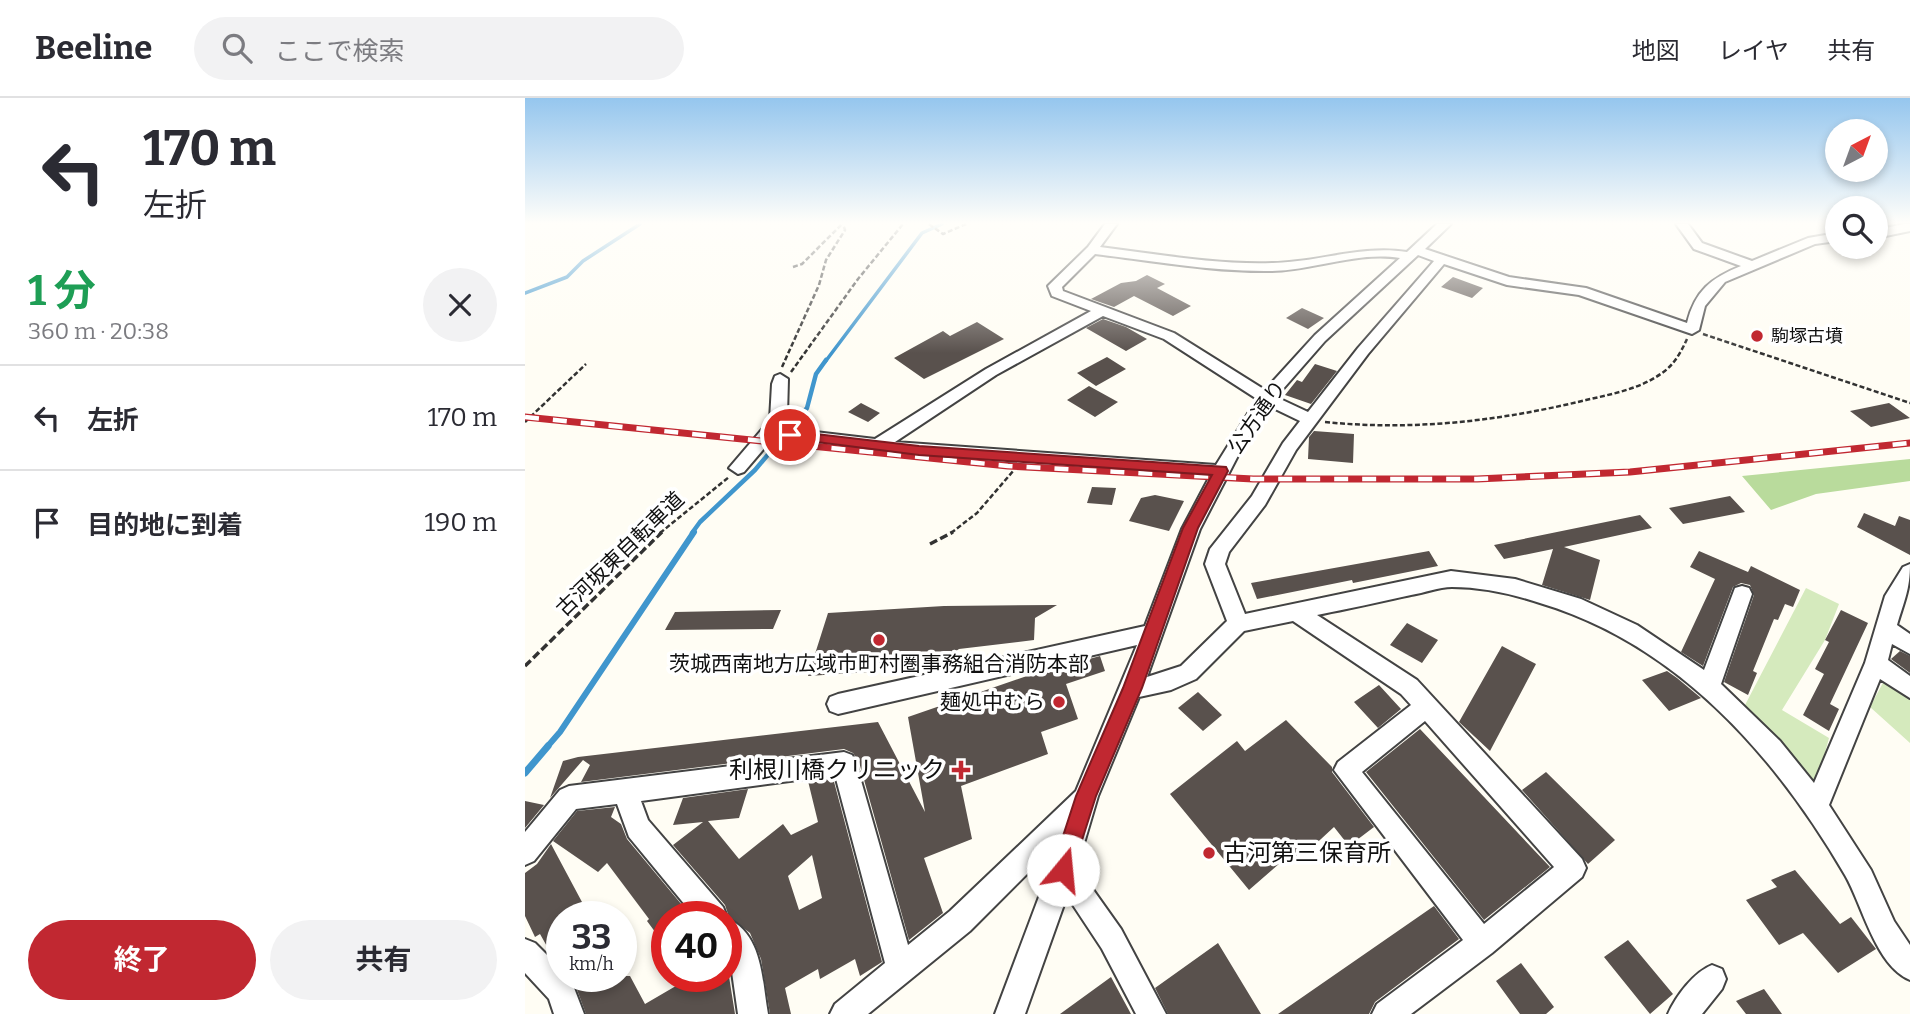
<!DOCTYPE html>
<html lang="ja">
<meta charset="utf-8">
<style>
body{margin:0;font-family:Bitter,"Noto Sans JP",serif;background:#f2f2f3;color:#2b2b33;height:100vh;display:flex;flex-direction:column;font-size:26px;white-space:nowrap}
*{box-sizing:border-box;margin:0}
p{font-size:23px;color:#7c7c81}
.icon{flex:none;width:38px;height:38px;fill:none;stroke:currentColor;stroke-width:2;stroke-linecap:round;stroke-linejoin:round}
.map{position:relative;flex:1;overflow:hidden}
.drawer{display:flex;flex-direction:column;background:#fff;width:525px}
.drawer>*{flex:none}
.top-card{background:#fff;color:#2b2b33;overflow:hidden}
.needle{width:46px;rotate:41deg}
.buttons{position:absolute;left:1300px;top:21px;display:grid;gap:14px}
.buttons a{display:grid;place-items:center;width:63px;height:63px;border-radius:50%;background:#fff;box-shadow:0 4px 10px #0003;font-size:35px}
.speed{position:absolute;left:21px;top:803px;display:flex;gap:14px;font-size:35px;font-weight:700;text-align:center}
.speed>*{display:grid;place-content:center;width:91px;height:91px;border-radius:50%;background:#fff;box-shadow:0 4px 10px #0003;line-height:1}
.speed small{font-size:18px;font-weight:400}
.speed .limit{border:10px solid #d22;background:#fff;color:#111}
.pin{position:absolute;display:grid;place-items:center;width:60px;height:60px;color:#fff;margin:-30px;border:4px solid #fff;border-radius:50%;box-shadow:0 2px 7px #0007}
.me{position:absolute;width:77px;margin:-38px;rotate:17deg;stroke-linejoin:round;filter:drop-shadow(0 0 5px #0008)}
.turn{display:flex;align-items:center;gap:24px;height:147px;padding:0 28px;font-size:32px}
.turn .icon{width:91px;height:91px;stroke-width:2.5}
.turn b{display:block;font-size:49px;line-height:60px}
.round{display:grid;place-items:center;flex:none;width:74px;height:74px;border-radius:37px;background:#f2f2f3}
.overview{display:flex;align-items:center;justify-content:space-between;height:119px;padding:0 28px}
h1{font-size:42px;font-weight:700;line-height:52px;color:#1e9e55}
.primary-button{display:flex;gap:14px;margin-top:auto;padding:14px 28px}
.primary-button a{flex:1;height:80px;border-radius:42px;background:#c12831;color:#fff;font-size:28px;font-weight:700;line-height:80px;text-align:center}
.primary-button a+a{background:#f2f2f3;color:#2b2b33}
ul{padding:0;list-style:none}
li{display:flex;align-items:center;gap:21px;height:105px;padding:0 28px;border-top:2px solid #e1e1e2}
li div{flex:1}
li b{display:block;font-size:26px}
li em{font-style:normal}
header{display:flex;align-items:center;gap:42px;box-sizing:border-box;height:98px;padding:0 35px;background:#fff;border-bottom:2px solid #e1e1e2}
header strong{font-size:33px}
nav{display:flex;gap:38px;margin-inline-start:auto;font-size:24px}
.search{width:490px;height:63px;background:#f2f2f3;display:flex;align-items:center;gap:18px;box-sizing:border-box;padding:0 24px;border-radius:38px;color:#7c7c81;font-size:26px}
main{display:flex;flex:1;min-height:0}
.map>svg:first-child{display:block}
.green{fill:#d5eabd}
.forest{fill:#b9db9c}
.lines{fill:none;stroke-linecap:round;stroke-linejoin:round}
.stream-far3{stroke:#4096cd;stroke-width:3.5}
.stream-far2{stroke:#4096cd;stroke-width:4.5}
.stream-far1{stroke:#4096cd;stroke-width:6}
.stream{stroke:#4096cd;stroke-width:7}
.building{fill:#59514d;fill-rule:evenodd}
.minor-casing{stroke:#434343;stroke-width:4}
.path-far1{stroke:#323232;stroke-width:2.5;stroke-dasharray:5 2.5;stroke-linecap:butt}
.path{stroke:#323232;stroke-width:3.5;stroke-dasharray:8 3.5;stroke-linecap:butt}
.minor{fill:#fff;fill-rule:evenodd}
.rail-casing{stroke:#c12831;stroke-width:7}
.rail{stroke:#fff;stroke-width:4.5;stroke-dasharray:14;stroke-linecap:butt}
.route{fill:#c12831;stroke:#7d1a20;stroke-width:2}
.poi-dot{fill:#c12831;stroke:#fff;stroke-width:2.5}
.labels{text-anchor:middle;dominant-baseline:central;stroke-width:7;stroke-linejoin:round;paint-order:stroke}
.far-poi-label{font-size:18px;fill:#101010;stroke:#fff;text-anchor:start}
.street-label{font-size:21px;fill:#101010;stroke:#fff}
.poi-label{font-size:21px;fill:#101010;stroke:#fff}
.near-poi-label{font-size:24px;fill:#101010;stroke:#fff;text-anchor:end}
</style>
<header>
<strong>Beeline</strong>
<div class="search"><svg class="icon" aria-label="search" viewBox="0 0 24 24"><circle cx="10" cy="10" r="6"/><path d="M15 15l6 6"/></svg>ここで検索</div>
<nav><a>地図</a><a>レイヤ</a><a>共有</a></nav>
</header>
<main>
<section class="drawer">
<div class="top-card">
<div class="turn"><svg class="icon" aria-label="left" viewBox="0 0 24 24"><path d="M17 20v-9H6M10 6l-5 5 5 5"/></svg><div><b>170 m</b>左折</div></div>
</div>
<div class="overview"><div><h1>1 分</h1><p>360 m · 20:38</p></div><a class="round"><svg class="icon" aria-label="close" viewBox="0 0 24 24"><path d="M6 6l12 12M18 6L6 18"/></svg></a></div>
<ul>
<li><svg class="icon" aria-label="left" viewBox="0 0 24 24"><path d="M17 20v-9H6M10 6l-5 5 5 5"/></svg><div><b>左折</b></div><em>170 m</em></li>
<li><svg class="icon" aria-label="arrive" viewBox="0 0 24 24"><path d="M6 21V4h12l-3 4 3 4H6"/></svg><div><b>目的地に到着</b></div><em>190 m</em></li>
</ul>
<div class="primary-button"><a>終了</a><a>共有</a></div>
</section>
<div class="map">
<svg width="1385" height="916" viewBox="0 0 1385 916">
<rect width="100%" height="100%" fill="#fffdf4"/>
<path class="green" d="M1281 490 1314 506 1300 542 1257 612 1304 640 1289 695 1219 609Z
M1360 581 1385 599V645L1345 609Z"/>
<path class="forest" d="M1385 361V383L1291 396 1246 412 1217 378Z"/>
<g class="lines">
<path class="stream-far3" d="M0 195 42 179 58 163 115 126
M300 264 397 135 417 126"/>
<path class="stream-far2" d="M167 435 175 424 230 372 282 310 291 276 301 262"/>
<path class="stream-far1" d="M22 649 35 634 169 434"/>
<path class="stream" d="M0 675 23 648"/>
</g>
<path class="building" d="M622 177 640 186 632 190 666 208 648 218 609 198 589 209 566 201 596 185 611 183Z
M928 179 958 190 947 200 916 189Z
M777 210 799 220 783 231 761 220Z
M578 221 601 229 622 241 601 253 561 230Z
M452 224 479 241 399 281 369 260 418 233 425 238Z
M582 259 601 271 571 288 552 275Z
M790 266 812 273 786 306 760 297 772 282 777 284Z
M564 288 593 304 570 319 542 302Z
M336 305 355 315 343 324 323 314Z
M1364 305 1385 320 1346 329 1325 313Z
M789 333 829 336 828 365 783 361 784 339Z
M567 389 591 390 587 407 562 405Z
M630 397 659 403 644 433 604 423 616 400Z
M1205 398 1220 414 1158 426 1144 410Z
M1339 415 1370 428 1374 418 1385 422V457L1332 429Z
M1115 417 1127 430 1039 449 1075 462 1065 502 1017 487 1028 451 979 461 969 447Z
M904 453 913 468 828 485 827 482 732 501 726 485Z
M1174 453 1223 474 1226 468 1275 492 1268 509 1260 506 1253 522 1249 521 1228 573 1232 575 1223 597 1199 584 1229 497 1225 487 1216 485 1208 489 1178 568 1156 554 1190 481 1165 469Z
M532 507 510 520 509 542 434 551 407 570 283 578 303 515 419 508Z
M256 512 248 531 140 532 150 514Z
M1316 512 1343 525 1305 606 1314 611 1304 633 1278 617 1299 576 1290 571 1304 544 1300 542Z
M882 525 913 542 897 565 865 547Z
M977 548 1011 566 965 653 934 624Z
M1375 553 1385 558V575L1366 561Z
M575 558 580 573 541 586 553 621 516 634 523 656 436 688 447 741 399 760 418 815 384 842 334 664 328 655 319 651 56 684 65 667 58 662 25 700 38 663 53 659 353 624 400 714 383 619 499 579Z
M1142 573 1152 580 1176 600 1144 613 1117 582Z
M854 587 876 611 853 630 829 604Z
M673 594 697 617 678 633 653 610Z
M761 622 807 669V674L849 729 824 748 809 729 770 765 763 758 724 792 645 696 712 643 720 653Z
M895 631 1025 769 959 822 841 674Z
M1021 674 1090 742 1063 766 997 692Z
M308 680 357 864 335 878 330 861 295 881 293 871 260 890 266 916H245L236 861 225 835 204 819 200 807 148 747 178 724 148 727 158 700 223 691 214 720 183 723 214 761 258 726 266 737 293 724 283 683ZM287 757 297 800 274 812 263 778Z
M0 703 19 707 0 730Z
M90 709 86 719 96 726 102 741 167 819H142V850L122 823 124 821 82 765 73 774 28 743 52 713Z
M26 746 65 819H37V868L28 859 15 836 10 839 0 818V775L12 766Z
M1270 772 1315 826 1326 819 1351 851 1313 875 1278 835 1254 847 1221 802 1252 789 1246 782Z
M909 808 934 841 850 904 844 916H753Z
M1103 842 1148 896 1125 916 1079 859Z
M693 845 736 916H643L630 890Z
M201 860 210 916H61L48 881 45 878H105L120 906 168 878H201Z
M996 865 1029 909 1021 916H995L971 883Z
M586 879 606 916H535Z
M1239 891 1257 916H1221L1211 903Z"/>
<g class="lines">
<defs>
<path id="minor" d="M580 126H592L575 149C633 156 690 167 748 165 794 164 836 147 882 154L912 126H926L900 151 984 179 1061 190 1162 225C1170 193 1186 180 1216 168L1169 151 1151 126H1163L1177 145 1227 163 1283 140 1312 135V143L1290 146 1200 184 1180 208 1174 232 1167 236 1054 197 982 187 919 166 843 256 771 352 740 407 704 454 700 466 720 516 926 473 990 481 1056 501 1112 527 1179 572 1210 490 1217 488 1224 490 1227 496 1196 586 1255 643 1289 685 1340 565 1360 498 1378 469 1385 466C1385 492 1379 503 1372 527L1385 536V556L1367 546 1363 562 1385 578V600L1355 581 1304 707 1346 772 1369 823 1385 847V882C1350 867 1338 808 1320 777 1250 657 1152 546 1015 505 988 496 956 489 927 489 914 489 899 495 886 497 854 504 823 511 792 517L892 582 1057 761 1061 770 1057 779 967 855 886 916H847L852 906 938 842 809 672 813 664 886 607 876 596 768 523 719 533 671 581 646 592 614 599 573 698 552 769 596 831 641 916H611L577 851 542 798 500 916H470L535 743 445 833 343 916H305L310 906 360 865 310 677 116 703 123 722 198 809 202 819 201 820 170 819 104 739 92 706 51 711 9 763 0 767V734L35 692 44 688 319 654 327 657 331 665 383 847 425 813 551 693 612 547 313 616 305 613 302 606 305 599 313 596 620 528 657 431 685 378 394 358 248 340 219 374 213 376 204 370 245 322 247 286 250 278 255 276 263 281 262 318 256 330 350 341 461 271 566 213 527 198 523 188 563 149ZM570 156C629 163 688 174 747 173 790 172 832 153 875 160L790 237 740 292 649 235 538 193 537 189ZM893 157 909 163 833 250 783 314 751 299 800 243ZM578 218 639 241 732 301 691 367 370 344 471 277ZM744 308 775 323 758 345 727 398 685 451 680 466 702 523 656 568 622 579 675 431 720 344ZM900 623 1029 769 959 826 837 674Z
M1379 126H1385V133L1351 140V132Z
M201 820C238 835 237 883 243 916H213L205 860 201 856Z
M0 841 10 845 37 872V878L46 882 59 916H29L24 901 0 875Z
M1187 867 1197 871 1201 881 1197 891 1177 916H1143C1151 898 1169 874 1187 867Z"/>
</defs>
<use href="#minor" class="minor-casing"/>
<path class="path-far1" d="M404 126 418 136 441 126
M268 169 277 166 317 126
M1178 236 1385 305
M257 269 294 187 301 162 320 132 318 126
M266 274 333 181 378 126
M0 324 61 266
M800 324C889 333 975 323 1061 302 1087 296 1115 291 1137 275 1149 267 1156 254 1162 241
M135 435 204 379
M426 435 452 415 489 372"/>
<path class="path" d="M405 446 428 434
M0 568 137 434"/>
<use href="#minor" class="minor"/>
<defs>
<path id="rail" d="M0 319 483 368 728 381H952L1105 374 1385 345"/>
</defs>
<use href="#rail" class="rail-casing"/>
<use href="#rail" class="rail"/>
</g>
<linearGradient id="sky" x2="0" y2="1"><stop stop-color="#95c6ee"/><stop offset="0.49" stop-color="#fffefa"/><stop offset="1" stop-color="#fffefa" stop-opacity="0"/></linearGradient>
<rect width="1385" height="255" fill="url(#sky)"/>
<path class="route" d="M265 333 394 348 701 369 703 373 673 430 617 590 571 698 545 780 538 783 530 780 527 772 551 698 598 590 658 430 687 377 394 357 260 340 258 337Z"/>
<g class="poi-dot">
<circle cx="1232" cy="238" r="7"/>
<circle cx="354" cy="542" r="7"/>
<circle cx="534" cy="604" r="7"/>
<path d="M432.5 661.5h7v7h7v7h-7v7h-7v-7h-7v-7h7z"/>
<circle cx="684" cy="755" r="7"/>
</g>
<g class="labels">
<g class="far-poi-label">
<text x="1246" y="238">駒塚古墳</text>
</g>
<g class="street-label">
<text transform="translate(732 319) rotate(-55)">公方通り</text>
<text transform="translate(95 456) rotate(-44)">古河坂東自転車道</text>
</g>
<g class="poi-label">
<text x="354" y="566">茨城西南地方広域市町村圏事務組合消防本部</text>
<text x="520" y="604" text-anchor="end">麺処中むら</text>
</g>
<g class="near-poi-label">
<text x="420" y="672">利根川橋クリニック</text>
<text x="698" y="755" text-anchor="start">古河第三保育所</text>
</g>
</g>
</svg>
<div class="buttons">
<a><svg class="needle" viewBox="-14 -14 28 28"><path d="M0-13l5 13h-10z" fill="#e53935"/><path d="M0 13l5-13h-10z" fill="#7c7c81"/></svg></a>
<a><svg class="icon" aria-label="search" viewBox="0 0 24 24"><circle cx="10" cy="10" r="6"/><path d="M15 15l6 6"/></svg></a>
</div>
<div class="speed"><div>33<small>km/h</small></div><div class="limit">40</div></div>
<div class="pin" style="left:265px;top:337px;background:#d93025"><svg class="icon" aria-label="arrive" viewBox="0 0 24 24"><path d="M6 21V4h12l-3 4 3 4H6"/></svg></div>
<svg class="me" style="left:538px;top:772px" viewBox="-20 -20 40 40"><circle r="19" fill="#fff"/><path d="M0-13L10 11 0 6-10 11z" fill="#c12831"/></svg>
</div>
</main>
